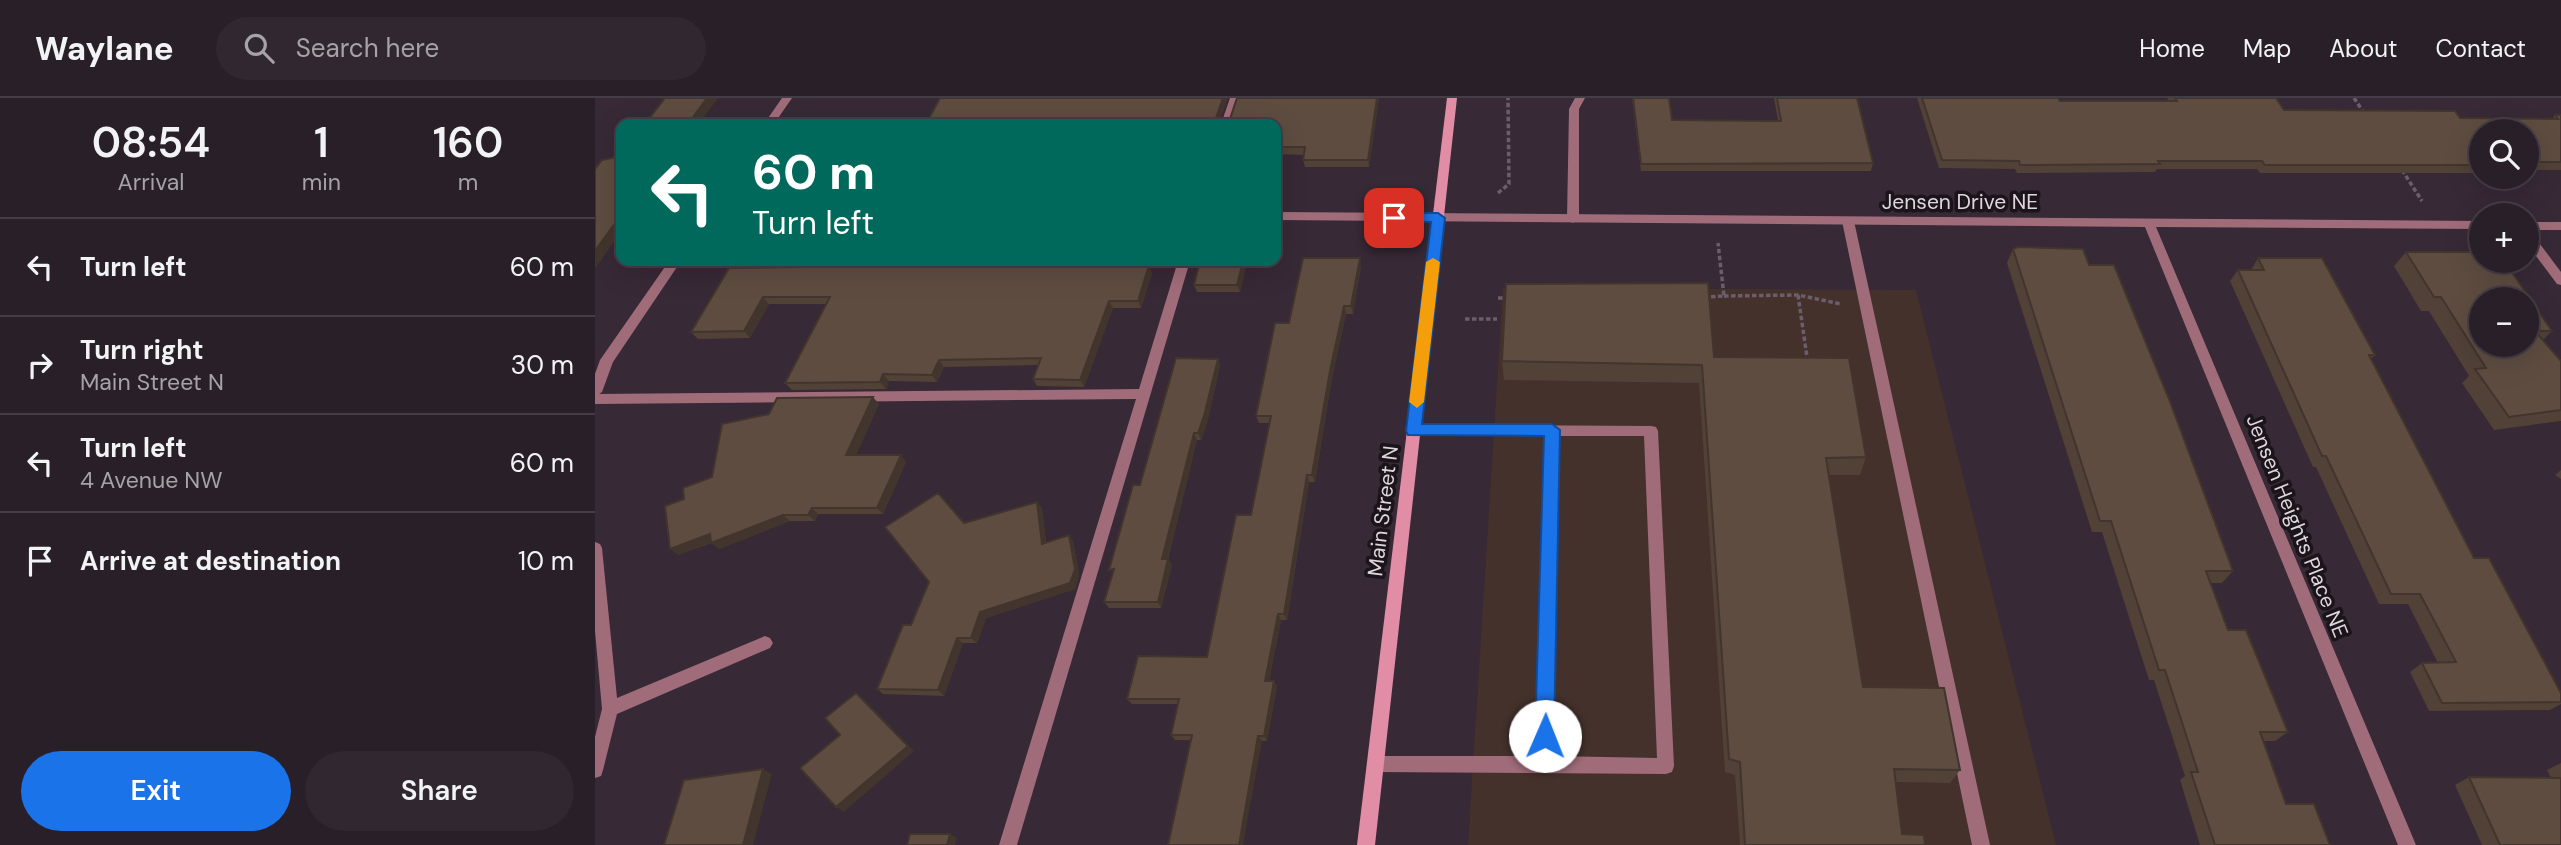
<!DOCTYPE html>
<meta charset="utf-8">
<style>
body{margin:0;font-family:"DM Sans",sans-serif;background:#312730;color:#f1f3f6;height:100vh;display:flex;flex-direction:column;font-size:26px;white-space:nowrap}
*{box-sizing:border-box;margin:0}
p{font-size:23px;color:#a5a2a8}
.icon{flex:none;width:38px;height:38px;fill:none;stroke:currentColor;stroke-width:2;stroke-linecap:round;stroke-linejoin:round}
.map{position:relative;flex:1;overflow:hidden}
.panel{display:flex;flex-direction:column;background:#291f28;width:595px}
.panel>*{flex:none}
.top-card{position:absolute;left:21px;top:21px;width:665px;height:147px;border-radius:14px;box-shadow:0 7px 28px #0002,0 0 0 2px #453d45;background:#00695c;color:#fff;overflow:hidden}
.controls{position:absolute;left:1874px;top:21px;display:grid;gap:14px}
.controls a{display:grid;place-items:center;width:70px;height:70px;border-radius:50%;background:#291f28;box-shadow:0 7px 28px #0002,0 0 0 2px #453d45;font-size:35px}
.pin{position:absolute;display:grid;place-items:center;width:60px;height:60px;color:#fff;margin:-30px;border-radius:14px;box-shadow:0 4px 10px #0006}
.me{position:absolute;width:77px;margin:-38px;rotate:1deg;stroke-linejoin:round;filter:drop-shadow(0 0 5px #0008)}
.turn{display:flex;align-items:center;gap:24px;height:147px;padding:0 21px;font-size:32px}
.turn .icon{width:91px;height:91px;stroke-width:2.5}
.turn b{display:block;font-size:49px;line-height:60px}
.eta{display:flex;justify-content:space-evenly;align-items:center;height:119px;text-align:center}
.eta b{font-size:42px;font-weight:600;line-height:49px}
.cta{display:flex;gap:14px;margin-top:auto;padding:14px 21px}
.cta a{flex:1;height:80px;border-radius:42px;background:#1a73e8;color:#fff;font-size:28px;font-weight:600;line-height:80px;text-align:center}
.cta a+a{background:#312730;color:#f1f3f6}
ul{padding:0;list-style:none}
li{display:flex;align-items:center;gap:21px;height:98px;padding:0 21px;border-top:2px solid #453d45}
li div{flex:1}
li b{display:block;font-size:26px}
li em{font-style:normal}
header{display:flex;align-items:center;gap:42px;box-sizing:border-box;height:98px;padding:0 35px;background:#291f28;border-bottom:2px solid #453d45}
header strong{font-size:33px}
nav{display:flex;gap:38px;margin-inline-start:auto;font-size:24px}
.search{width:490px;height:63px;background:#312730;display:flex;align-items:center;gap:18px;box-sizing:border-box;padding:0 24px;border-radius:38px;color:#a5a2a8;font-size:26px}
main{display:flex;flex:1;min-height:0}
.map>svg:first-child{display:block}
.commercial{fill:#44312c}
.lines{fill:none;stroke-linecap:round;stroke-linejoin:round}
.path{stroke:#6b5e6a;stroke-width:3.5;stroke-dasharray:4.5 2.5;stroke-linecap:butt}
.lane{fill:#a06c7a;fill-rule:evenodd}
.street{fill:#a06c7a;fill-rule:evenodd}
.secondary{fill:#e18da5;fill-rule:evenodd}
.wall{fill:#514137}
.shaded-wall{fill:#42352d}
.building{fill:#5e4c40;stroke:#42352d;stroke-width:2;fill-rule:evenodd}
.route{fill:#1a73e8;stroke:#114b97;stroke-width:2}
.slow{fill:#f59e0b}
.labels{text-anchor:middle;dominant-baseline:central;stroke-width:7;stroke-linejoin:round;paint-order:stroke}
.street-label{font-size:21px;fill:#dfd6de;stroke:#1b141a}
</style>
<header>
<strong>Waylane</strong>
<div class="search"><svg class="icon" aria-label="search" viewBox="0 0 24 24"><circle cx="10" cy="10" r="6"/><path d="M15 15l6 6"/></svg>Search here</div>
<nav><a>Home</a><a>Map</a><a>About</a><a>Contact</a></nav>
</header>
<main>
<section class="panel">
<div class="eta">
<div><b>08:54</b><p>Arrival</p></div>
<div><b>1</b><p>min</p></div>
<div><b>160</b><p>m</p></div>
</div>
<ul>
<li><svg class="icon" aria-label="left" viewBox="0 0 24 24"><path d="M17 20v-9H6M10 6l-5 5 5 5"/></svg><div><b>Turn left</b></div><em>60 m</em></li>
<li><svg class="icon" aria-label="right" viewBox="0 0 24 24"><path d="M7 20v-9h11M14 6l5 5-5 5"/></svg><div><b>Turn right</b><p>Main Street N</p></div><em>30 m</em></li>
<li><svg class="icon" aria-label="left" viewBox="0 0 24 24"><path d="M17 20v-9H6M10 6l-5 5 5 5"/></svg><div><b>Turn left</b><p>4 Avenue NW</p></div><em>60 m</em></li>
<li><svg class="icon" aria-label="arrive" viewBox="0 0 24 24"><path d="M6 21V4h12l-3 4 3 4H6"/></svg><div><b>Arrive at destination</b></div><em>10 m</em></li>
</ul>
<div class="cta"><a>Exit</a><a>Share</a></div>
</section>
<div class="map">
<svg width="1966" height="747" viewBox="0 0 1966 747">
<rect width="100%" height="100%" fill="#372936"/>
<path class="commercial" d="M908 190 1321 192 1461 747H873Z"/>
<g class="lines">
<path class="path" d="M1759 0 1769 15
M1807 72 1827 103
M903 95 914 86 913 0
M1203 197 1213 266
M1129 198 1203 197 1246 206
M1109 199 1129 198 1123 145
M903 200H915
M870 221H902"/>
<path class="lane" d="M635 0H645L636 26H626Z
M980 0H990L984 11V121L978 125 972 121 974 11Z
M1253 119 1259 123 1395 747H1377L1247 123Z
M583 163H595L422 747H404L541 301 0 306V296L544 291Z
M908 327 1056 328 1061 329 1063 333 1079 668 1077 674 1071 676 780 674 774 672 772 666 774 660 780 658H941L950 338H818L813 337 811 333 813 329 818 328ZM964 338H1049L1062 660 957 658Z"/>
<path class="street" d="M187 0H197L179 26H169Z
M681 114 1886 123V131L1561 129 1821 747H1803L1550 129 681 122Z
M1932 124H1966V132H1932Z
M1932 133 1936 134 1966 174V187L1962 186 1932 146Z
M74 163H86L18 264 7 294 0 299V276L5 262Z
M0 444 5 446 7 450 22 600 170 538 175 540 178 545 175 550 22 616 8 672 6 678 0 680V639L7 611 0 533Z"/>
<path class="secondary" d="M852 0H862L780 747H762Z"/>
</g>
<path class="wall" d="M784 0 774 69H710L708 62 709 57 681 56V26L332 24 635 21Z
M1037 0H1074L1077 22 1183 23 1179 0H1262L1278 65 1276 73H1046Z
M1322 0H1463L1465 3H1574L1572 0H1681L1689 12 1865 20 1957 21 1960 17H1966V72H1932V33H1886V75H1665L1662 71H1562L1560 74 1422 75 1420 71 1344 70Z
M1418 151 1494 167 1638 473 1627 485H1615L1633 532 1693 634 1680 643H1668L1691 706 1735 747H1605L1585 682 1590 678 1559 582H1554L1507 434H1497L1412 165Z
M1811 154 1902 170 1957 233 1948 242 1966 263V323L1899 332 1867 285 1874 278 1834 213H1826L1799 168Z
M1663 160 1780 257 1776 261 1879 460 1966 595V606L1955 612 1834 613 1815 574 1827 565H1843L1813 506H1784L1721 369H1718L1635 183 1643 172H1656Z
M652 163 645 194H602L599 187Z
M766 168 758 216H751L737 280 720 384H714L692 522H686L674 583 682 588 672 643 580 642 576 637 583 606H537L532 601 612 559 656 417 675 325H664L661 318 694 225Z
M134 170 557 175 546 210H518L489 289 442 288 438 281 443 267 349 269 342 284 294 283 291 291 197 292 190 285 231 206H174L155 240 103 241 96 234Z
M1119 259 1271 359 1265 377H1234L1268 589 1365 672 1355 685 1301 684 1307 736 1330 747H1145L1140 677 1130 674 1104 285 909 282 907 263Z
M623 261 625 268 612 325 606 342H602L573 461 577 467 566 510H514L509 504Z
M284 306 261 357 311 364 288 416H223L220 423H195L124 451 116 445 83 457 117 379Z
M1966 372V381L1960 377Z
M442 404 447 410 451 444 478 443 484 477 480 491 391 520 382 545H368L349 598 288 596 282 591 369 425Z
M1966 665V747H1887L1860 687 1874 679 1956 680 1952 672Z"/>
<path class="shaded-wall" d="M112 0H123L104 26H93Z
M628 0H633L624 26 621 20Z
M782 0H784L774 69 773 62Z
M26 117V134L0 171V153Z
M765 160 766 168 758 216 756 208Z
M648 163H652L645 194 642 187Z
M554 167 557 175 546 210 543 203Z
M168 199 174 206 155 240 149 233Z
M514 203 518 210 489 289 485 282Z
M749 208 751 216 737 280 720 384 717 377 735 273Z
M623 261 625 268 612 325 606 342 603 335Z
M344 262 349 269 342 284 337 277Z
M288 276 294 283 291 291 285 284Z
M278 299 284 306 258 364 251 357Z
M599 335 602 342 571 467 567 461Z
M306 357 311 364 288 416 282 410Z
M712 377 714 384 692 522 689 516Z
M442 404 447 410 452 452 447 446Z
M217 410 223 416 220 423 213 417Z
M188 417 195 423 124 451 116 445Z
M115 436 122 442 83 457 75 451Z
M474 437 478 443 484 477 480 491 391 520 382 545 376 540 385 514Z
M573 461 577 467 566 510 563 504Z
M683 516 686 522 673 588 670 583Z
M362 540 368 545 349 598 343 592Z
M679 583 682 588 672 643 669 638Z
M261 595 268 600 319 653 249 714 241 709Z
M663 638 667 643 648 747H644Z
M168 671 177 676 158 747H148Z
M355 736 362 740 360 747H352Z"/>
<path class="building" d="M70 0H112L93 26H50Z
M345 0H628L621 20 635 21 642 0H782L773 62H708L710 49H681V26H223L225 23 332 24Z
M1038 0H1074L1077 22 1186 23 1182 0H1262L1278 65 1046 66Z
M1327 0H1463L1465 3H1582L1580 0H1681L1689 12 1860 13 1865 20 1963 21 1960 17H1966V64H1932V33H1886V67H1670L1667 63H1563L1565 66 1425 67 1424 63 1347 62Z
M26 58V117L0 153V71L7 62Z
M1423 149 1488 151 1494 167H1519L1574 301 1638 473H1611L1633 532H1651L1693 634H1665L1691 706H1719L1735 747H1620L1596 674H1603L1570 572H1564L1516 423H1505L1418 151Z
M1811 154H1886V163H1897L1902 170H1914L1957 233H1940L1966 263V312L1914 319 1880 271 1891 270 1846 199H1839ZM1886 201H1932V247H1886Z
M708 160H765L756 208H749L735 273 717 377H712L689 516H683L670 583H679L669 638H663L644 747H573L597 637H576L584 601H532L543 558 612 559 641 417H656L676 318H661L680 225H694Z
M1663 160H1727L1780 257H1774L1879 460H1894L1966 595V604L1847 605 1827 565 1861 564 1825 496H1796L1731 358H1727L1643 172H1669Z
M605 163H648L642 187H599Z
M210 166 554 167 543 203H514L485 282 438 281 446 260 344 262 337 277 288 276 285 284 190 285 235 199H168L149 233 96 234 134 170 208 169Z
M1113 185 1119 259 1254 260 1271 359 1231 360 1268 589 1349 590 1365 672 1299 671 1307 736 1329 737 1330 747H1150L1145 664 1134 661 1107 267 907 263 911 186Z
M581 260 623 261 609 318 603 335H599L567 461H573L563 504H509L519 471 514 472 538 387H545Z
M278 299 251 357H306L282 410H217L213 417H188L116 445 115 436 75 451 70 408 89 401 88 390 117 379 127 326 174 316 182 300Z
M343 395 369 425 442 404 447 446 474 437 480 471 475 485 385 514 376 540H362L343 592 282 591 308 527H316L334 484 290 429Z
M261 595 313 648 241 709 205 670 245 637 230 620Z
M168 671 148 747H69L89 682Z
M1874 679 1966 680V747H1905Z
M315 736H355L352 747H312Z"/>
<path class="route" d="M799 115H843L850 120 827 326H957L965 332 959 638 956 645 950 647 943 645 940 638 949 338 813 337 811 333 836 124 795 123 793 120Z"/>
<path class="slow" d="M838 160 845 164 829 304 822 310 814 304 831 164Z"/>
<g class="labels">
<g class="street-label">
<text x="1365" y="104">Jensen Drive NE</text>
<text transform="translate(788 413) rotate(-83)">Main Street N</text>
<text transform="translate(1702 428) rotate(68)">Jensen Heights Place NE</text>
</g>
</g>
</svg>
<div class="controls">
<a><svg class="icon" aria-label="search" viewBox="0 0 24 24"><circle cx="10" cy="10" r="6"/><path d="M15 15l6 6"/></svg></a>
<a>+</a>
<a>−</a>
</div>
<div class="pin" style="left:799px;top:120px;background:#d93025"><svg class="icon" aria-label="arrive" viewBox="0 0 24 24"><path d="M6 21V4h12l-3 4 3 4H6"/></svg></div>
<svg class="me" style="left:950px;top:638px" viewBox="-20 -20 40 40"><circle r="19" fill="#fff"/><path d="M0-13L10 11 0 6-10 11z" fill="#1a73e8"/></svg>
<div class="top-card">
<div class="turn"><svg class="icon" aria-label="left" viewBox="0 0 24 24"><path d="M17 20v-9H6M10 6l-5 5 5 5"/></svg><div><b>60 m</b>Turn left</div></div>
</div>
</div>
</main>
